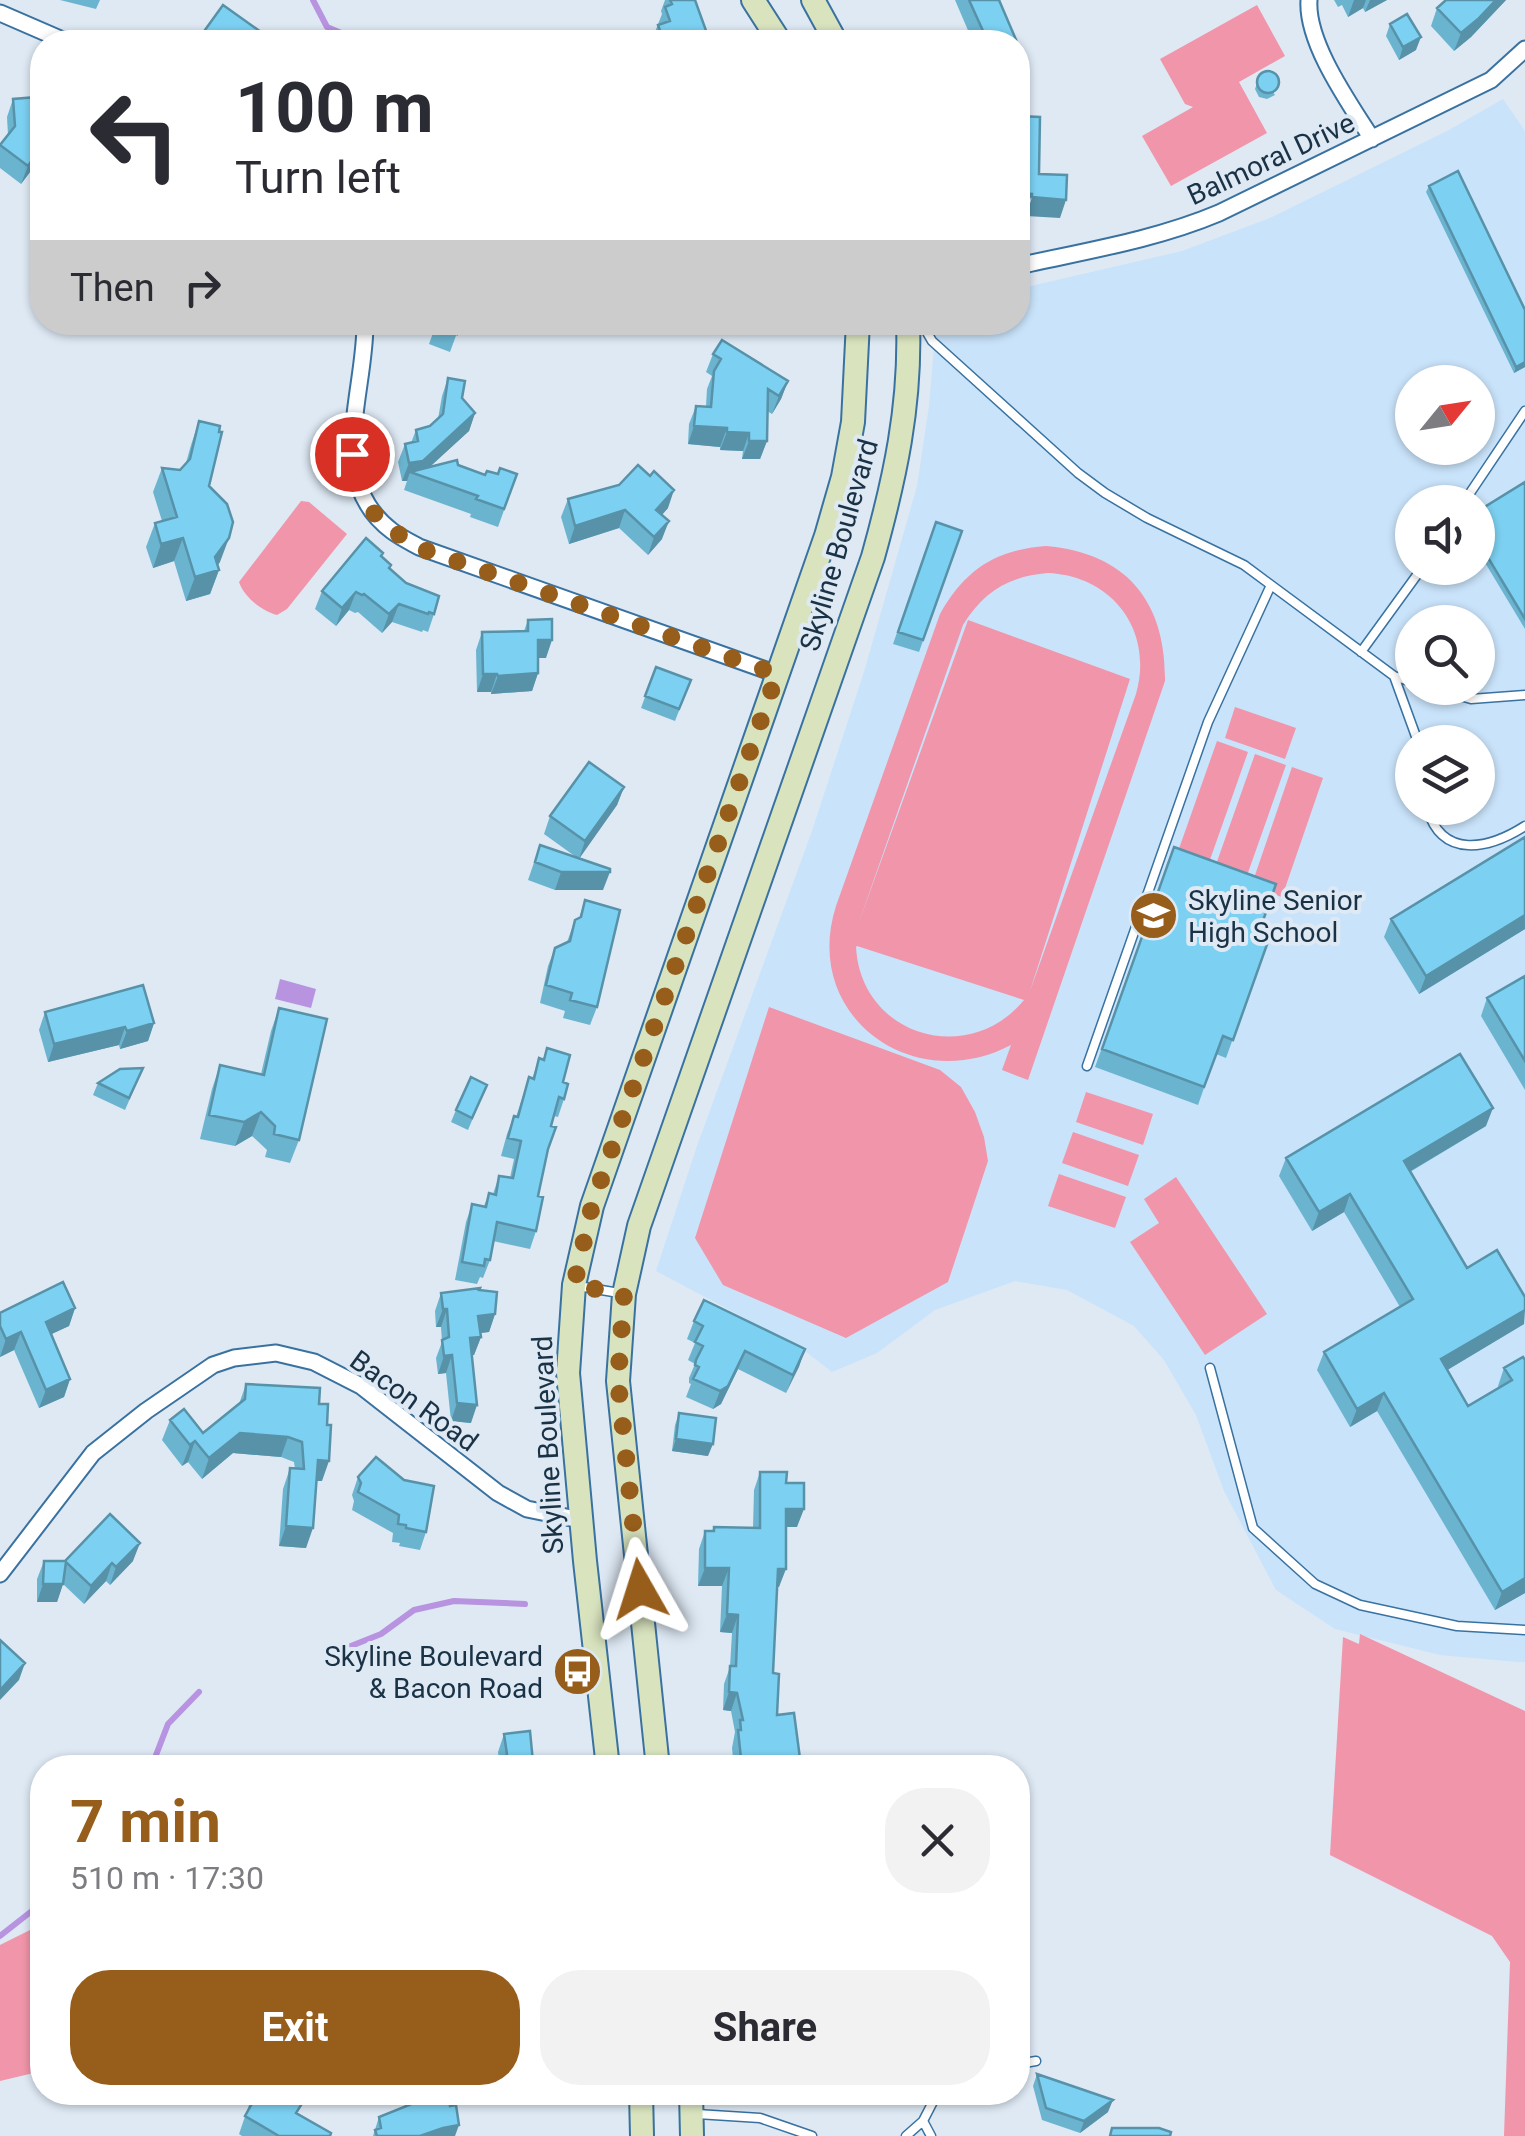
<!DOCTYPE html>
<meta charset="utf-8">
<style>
body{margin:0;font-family:Roboto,sans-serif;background:#f2f2f3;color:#2b2b33;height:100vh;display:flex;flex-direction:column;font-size:38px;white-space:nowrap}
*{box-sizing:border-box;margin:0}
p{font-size:32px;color:#7c7c81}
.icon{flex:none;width:55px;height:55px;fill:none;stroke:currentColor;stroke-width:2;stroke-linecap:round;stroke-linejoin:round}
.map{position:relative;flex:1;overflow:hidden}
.panel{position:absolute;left:30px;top:1755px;width:1000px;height:350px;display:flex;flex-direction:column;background:#fff;border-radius:40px;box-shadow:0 2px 8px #0004}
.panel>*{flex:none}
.banner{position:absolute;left:30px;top:30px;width:1000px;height:305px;border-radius:40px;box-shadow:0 2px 8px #0004;background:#fff;color:#2b2b33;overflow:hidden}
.needle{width:65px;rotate:60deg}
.controls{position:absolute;left:1395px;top:365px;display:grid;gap:20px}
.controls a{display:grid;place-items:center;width:100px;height:100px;border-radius:50%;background:#fff;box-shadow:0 2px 8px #0004;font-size:50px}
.pin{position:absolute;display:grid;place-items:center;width:85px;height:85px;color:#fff;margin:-42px;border:5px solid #fff;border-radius:50%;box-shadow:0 2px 10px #0007}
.me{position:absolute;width:110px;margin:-55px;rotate:354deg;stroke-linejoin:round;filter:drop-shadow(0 0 8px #0008)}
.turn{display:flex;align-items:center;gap:35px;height:210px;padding:0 40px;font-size:45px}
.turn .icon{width:130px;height:130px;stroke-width:2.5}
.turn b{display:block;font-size:70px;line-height:85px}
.then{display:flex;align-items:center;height:95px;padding:0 40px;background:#0003;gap:20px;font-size:38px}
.round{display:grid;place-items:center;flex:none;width:105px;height:105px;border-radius:40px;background:#f2f2f3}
.overview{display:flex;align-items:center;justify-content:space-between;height:170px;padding:0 40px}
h1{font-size:60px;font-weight:700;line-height:75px;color:#975e1b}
.cta{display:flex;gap:20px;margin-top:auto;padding:20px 40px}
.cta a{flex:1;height:115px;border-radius:40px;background:#975e1b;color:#fff;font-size:40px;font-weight:700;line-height:115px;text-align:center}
.cta a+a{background:#f2f2f3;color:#2b2b33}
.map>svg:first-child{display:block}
.built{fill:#c9e3fa;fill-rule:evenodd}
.green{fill:#f195aa;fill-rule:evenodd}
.water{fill:#b793e0}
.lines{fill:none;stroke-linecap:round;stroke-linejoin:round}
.stream{stroke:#b793e0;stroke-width:6}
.service-casing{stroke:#3972a0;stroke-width:11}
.minor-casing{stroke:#3972a0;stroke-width:19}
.secondary-casing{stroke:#3972a0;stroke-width:26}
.service{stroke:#fff;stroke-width:8}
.minor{stroke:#fff;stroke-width:15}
.secondary{stroke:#d9e4bf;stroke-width:22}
.wall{fill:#6bb4d0}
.shaded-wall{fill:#5792a9}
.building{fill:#7cd1f2;stroke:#5792a9;stroke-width:2.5}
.route{stroke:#975e1b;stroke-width:18;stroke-dasharray:0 32.4}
.labels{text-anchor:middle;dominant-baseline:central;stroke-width:8;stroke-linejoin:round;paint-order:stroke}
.street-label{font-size:28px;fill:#1a3246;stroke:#dee9f4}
.poi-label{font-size:28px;fill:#1a3246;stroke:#dee9f4;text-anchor:start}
</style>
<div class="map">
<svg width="1525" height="2136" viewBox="0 0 1525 2136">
<rect width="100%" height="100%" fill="#dee9f4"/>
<path class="built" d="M1503 99 1525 131V1662H1518L1440 1655 1335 1629 1276 1590 1224 1491 1196 1415 1164 1360 1134 1326 1067 1290 1015 1281 935 1310 877 1353 832 1372 801 1348 656 1271 697 1146 812 831 864 672 917 486 929 406 936 323 1018 322V289L1182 251 1270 218 1449 130ZM1412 382H1478V448H1412ZM1412 502H1478V568H1412ZM1412 622H1478V688H1412ZM1412 742H1478V808H1412Z"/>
<path class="green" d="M1257 5 1285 56 1239 82 1267 133 1171 186 1142 136 1193 107 1185 104 1160 59Z
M301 501 309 502 347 534 287 609 277 615C262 611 244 597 239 582Z
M1046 546C1127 553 1166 602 1165 681L1028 1080 1002 1070 1011 1045C912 1097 801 1015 836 906L940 614C965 570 995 550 1046 546ZM1048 573C1113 576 1154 631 1136 694L1030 991 1130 679 968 620 858 925 963 625C983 592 1009 576 1048 573ZM856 947 857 946 1024 1000C968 1068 861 1036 856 947Z
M1235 707 1296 728 1285 759 1225 738Z
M1217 741 1248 752 1206 871 1175 860Z
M1255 754 1286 765 1244 884 1213 873Z
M1292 767 1323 778 1282 897 1251 887Z
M769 1007 940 1070 961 1087 975 1112 984 1137 988 1161 948 1282 846 1338 723 1285 695 1238Z
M1086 1092 1153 1114 1143 1145 1076 1122Z
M1073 1132 1139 1155 1128 1186 1062 1163Z
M1059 1174 1126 1197 1115 1228 1048 1206Z
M1176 1177 1267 1314 1205 1355 1130 1242 1159 1223 1144 1199Z
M1360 1634 1525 1711V2136H1504L1510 1962 1492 1936 1330 1855 1343 1637 1359 1644Z
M42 1924V2071L0 2081V1945Z"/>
<path class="water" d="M280 979 316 989 311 1008 275 999Z"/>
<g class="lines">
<path class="stream" d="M313 0 327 27 346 35 351 42
M336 1652 381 1634 414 1610 454 1601 525 1604
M151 1768 168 1724 199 1692
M0 1936 42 1903"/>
<defs>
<path id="service" d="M921 322 932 341 1078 473 1105 493 1147 518 1244 565 1394 676 1412 682
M1464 502 1525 411
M1361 652 1422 568
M1394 676 1418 742
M1432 688 1471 699 1525 695
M1427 808C1442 860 1489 849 1525 826
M1087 1066 1208 722 1271 585
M578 1286 619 1293
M1210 1368 1253 1528 1315 1584 1360 1605 1457 1626 1525 1630
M1018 2064 1036 2061
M697 2114 760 2118 812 2136
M923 2121 931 2136
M906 2136 923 2121 938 2092"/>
<path id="minor" d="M1309 0C1306 43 1350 104 1372 139
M0 13 67 42
M1018 266C1085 251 1155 240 1219 213L1491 80 1525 49
M365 322C366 392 324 480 392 531 400 537 410 542 419 547L777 674
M0 1574 93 1453 146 1411 213 1365 234 1358 276 1353 314 1362 361 1386 498 1493 527 1509 581 1520"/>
<path id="secondary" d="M753 0 780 42
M813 0 836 42
M608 1768 585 1561 568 1373 574 1285 592 1206 826 536 843 477 853 422 858 322
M658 1768 618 1381 624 1294 639 1226 873 557C895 478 911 405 908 322
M641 2092 642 2136
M691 2092 692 2136"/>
</defs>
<use href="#service" class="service-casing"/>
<use href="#minor" class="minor-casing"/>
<use href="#secondary" class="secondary-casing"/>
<use href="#service" class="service"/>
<use href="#minor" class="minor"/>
<use href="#secondary" class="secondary"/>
</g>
<path class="wall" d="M60 0H100L96 9Z
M665 0H695L709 39 714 42H651L662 14 661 11Z
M955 0H1001L999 1 1017 42H973Z
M1334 0H1387L1365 12 1363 8 1348 17 1342 5 1338 7Z
M1446 0H1506L1471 37 1454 51 1431 26 1437 8Z
M1390 24 1416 50 1399 60 1386 36Z
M1260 75 1275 95 1267 99 1259 97 1255 89Z
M37 97 42 156 21 184 0 168V146L8 135 7 117 13 99Z
M1429 186 1525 367 1514 373 1426 192Z
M437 322H461L450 352 429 344Z
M477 322H492L490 327Z
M718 322H759L756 333 717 327Z
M713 354 788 381 781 399 772 414 767 411V441L760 459H742L743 451 720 450V447L688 444 689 424 696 406H706L707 389 712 376 706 372Z
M448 378 462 398 475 413 469 431 429 467 458 465 485 475 517 474 498 527 470 517 471 514 404 490 407 481H402L398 462 405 444 411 443 416 430 430 426 438 419 442 396Z
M199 421 220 562 217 566 219 570 210 594 186 601 174 561 153 568 146 547 155 523 162 521 153 492 162 468 180 470 186 463 191 445Z
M1525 482V629L1478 551V511Z
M568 499 668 508 662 515V539L648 555 619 528 569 544 561 517Z
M936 522 962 531 919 652 893 644Z
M382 556 391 565 390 569 434 614 428 632 423 630 422 632 392 622 382 633 358 612 355 613 349 610 336 626 315 609 322 591Z
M528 620 546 658H538V673L532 691 491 694V692H477L476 650 482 632 524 631Z
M656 667 691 680 675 721 641 708Z
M624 787 617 805 579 858 603 890H555L528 880 540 845 576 857 544 834 550 816Z
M1525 837V929L1419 994 1384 937 1391 919Z
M1174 847 1259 932 1270 936 1226 1058 1216 1054 1198 1105 1095 1067Z
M585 900 597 1007 590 1025 563 1018 565 1011 540 1003 548 966 555 948 567 942 575 920 579 918Z
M1525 976V1090L1481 1016 1487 998Z
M279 1008 299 1140 290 1163 265 1157 267 1150 252 1136 235 1146 200 1139 212 1089 220 1065 261 1074 271 1031Z
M45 1012 154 1023 148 1041 120 1049 119 1045 48 1062 39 1030Z
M547 1048 563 1082 564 1099 558 1117 554 1116 551 1126 548 1149 538 1196 536 1231 530 1249 493 1241 490 1260 483 1278 480 1277 477 1284 455 1280 466 1222 472 1204 484 1206 489 1193 493 1194 499 1176 510 1178 514 1159 501 1156 507 1134 514 1116 516 1117 529 1077 532 1079 539 1058 543 1059Z
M138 1080 125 1110 93 1095 98 1083Z
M487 1085 468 1130 451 1122 456 1110Z
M1486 1126 1410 1172 1467 1268 1524 1324 1447 1370 1468 1406 1499 1388 1498 1386 1504 1368 1523 1357 1525 1593 1495 1610 1377 1411 1350 1427 1317 1370 1324 1352 1400 1307 1344 1212 1312 1231 1279 1176 1286 1158Z
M479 1290 495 1314 489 1332 480 1333 481 1337 474 1355H472L471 1423 451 1421 446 1373 438 1374 436 1358 442 1342 441 1327H436L435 1311 441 1293Z
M75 1308 69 1326 51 1334 70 1379 64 1397 39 1408 14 1350 0 1357V1313Z
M694 1321 805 1349 786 1393 738 1369 721 1404 713 1409 686 1397 691 1384 689 1383V1378L695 1364 688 1360 695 1343 687 1339Z
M246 1384 319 1404 322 1481H316L306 1548 279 1546 283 1489 290 1468 295 1469 294 1462 281 1457 233 1453 202 1479 188 1462 182 1466 162 1440 170 1420 203 1433 239 1404Z
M679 1413 708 1456 672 1451 675 1425Z
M760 1472 786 1483 797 1527H786L779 1587H777L773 1673 777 1715 800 1768H734L732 1748 735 1732 731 1711 723 1710 724 1684 730 1667 732 1633 720 1632 722 1586H698L699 1549 705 1531H712L714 1527 753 1528 754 1490Z
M358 1477 426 1532 420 1550 399 1546 400 1543 392 1542 393 1533 352 1510 354 1501 352 1495Z
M44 1561H133L110 1585 106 1581 84 1604 63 1584 57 1602H37V1579Z
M504 1734 533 1762 558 1768H500L498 1752Z
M1037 2074 1108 2112 1080 2133 1042 2120 1033 2086Z
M427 2092 455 2136H373L379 2117 425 2098Z
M251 2099 299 2114 330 2136H242L239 2134Z"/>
<path class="shaded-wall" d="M1354 0H1366L1363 8 1348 17Z
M1370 0H1387L1365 12Z
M1496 0H1506L1471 37 1454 51 1461 33Z
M1421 37 1416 50 1399 60 1403 47Z
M42 146V156L21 184 28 166Z
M1018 193 1032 194 1026 212H1018Z
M1032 197 1066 200 1060 218 1026 216Z
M1525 362V367L1514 373 1516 367Z
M788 381 781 399 772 414 779 396Z
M475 413 469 431 420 476 410 472 407 481H402L409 463Z
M694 426 727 428 720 447 688 444Z
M727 432 749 433 743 451 720 450Z
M749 441H767L760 459H742Z
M674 490 668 508 650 528 656 510Z
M625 510 619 528 569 544 575 526Z
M669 521 662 539 648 555 654 537Z
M183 538 174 561 153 568 161 544Z
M229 538 220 562 213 571 219 570 210 594 186 601 195 577 215 557Z
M356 592 349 610 336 626 342 608Z
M399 604 392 622 382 633 389 614Z
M538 640H552L546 658H531Z
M538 673 532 691 491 694 498 676Z
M483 674H497L491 692H477Z
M624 787 617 805 579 859 585 841Z
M561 872H610L603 890H555Z
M1525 915V929L1419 994 1426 976Z
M154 1023 148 1041 120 1049 127 1031Z
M125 1027 119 1045 48 1062 54 1044Z
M1493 1108 1486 1126 1397 1179 1404 1161Z
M261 1112 252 1136 235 1146 244 1122Z
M1350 1194 1344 1212 1312 1231 1319 1212Z
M75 1308 69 1326 39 1340 46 1322Z
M443 1309H447L441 1327H436Z
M1525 1310 1524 1324 1434 1378 1441 1359Z
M495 1314 489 1332 472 1334 478 1316Z
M21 1332 14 1350 0 1357 6 1339Z
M481 1337 474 1355 464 1356 470 1338Z
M805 1349 799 1367 786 1393 793 1375Z
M745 1351 738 1369 721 1404 713 1409 720 1391Z
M452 1355 446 1373 438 1374 444 1356Z
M70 1379 64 1397 39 1408 46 1390Z
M1384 1393 1377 1411 1350 1427 1357 1409Z
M457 1403 477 1405 471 1423 451 1421Z
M240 1433 288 1437 281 1457 233 1453 202 1479 209 1458Z
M676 1439 713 1444 708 1456 672 1451Z
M195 1441 188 1462 182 1466 190 1445Z
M318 1460 329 1461 322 1481H310Z
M786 1509H804L797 1527H780Z
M286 1526 313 1528 306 1548 279 1546Z
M140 1543 133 1561 110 1585 116 1567Z
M112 1563 106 1581 84 1604 91 1586Z
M705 1568H729L722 1586H698Z
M778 1569H786L779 1587H771Z
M1525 1578V1593L1495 1610 1502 1592Z
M43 1584H63L57 1602H37Z
M727 1614 738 1615 732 1633 720 1632Z
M25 1663 19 1680 0 1700V1690Z
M729 1692 737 1693 731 1711 723 1710Z
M1113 2100 1108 2112 1080 2133 1084 2121Z
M459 2125 455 2136H420L443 2128Z"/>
<path class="building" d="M670 0H695L709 39 714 42H664L658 25 670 21 665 7 672 4Z
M969 0H999L1017 42H988Z
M1446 0H1496L1478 19 1461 33 1437 8Z
M223 5 275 42H199L197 41Z
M1407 14 1421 37 1403 47 1390 24Z
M1257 82a11 11 0 1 1 22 0a11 11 0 1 1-22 0Z
M42 89V146L28 166 0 145 15 126 13 99 37 97Z
M1018 116 1040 117 1039 174 1067 175 1066 200 1032 197V194L1018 193Z
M1458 171 1525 310V362L1516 367 1429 186Z
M437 322H461L457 334 436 326Z
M722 340 788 381 779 396 768 389 767 441H749V433L727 432V428L694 426 696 406 711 407 714 371 721 359 713 354Z
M448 378 465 381 462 398 475 413 423 461 409 463 405 444 418 441 416 430 430 426 443 414Z
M199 421 220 426 219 432H222L209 486 227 504 233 522 229 538 215 557 219 570 195 577 183 538 161 544 155 523 177 517 162 468 180 470 190 459Z
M457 460 458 465 485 475 487 471 498 474 500 468 517 474 504 509 476 499 478 496 410 472Z
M638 465 650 476 654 471 674 490 656 510 669 521 654 537 625 510 575 526 568 499 619 485Z
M1525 482V619L1478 541V511Z
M936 522 962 531 923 640 898 632Z
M366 538 383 553 381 556 391 565 389 568 406 583 439 596 434 614 429 612 428 614 399 604 389 614 364 594 362 595 356 592 342 608 322 591Z
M552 619V640H538V673L498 676 497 674H483L482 632 528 631V620Z
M656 667 691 680 679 709 645 696Z
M589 762 624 787 585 841 550 816Z
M1525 837V915L1426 976 1391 919Z
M540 845 610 869V872H561L535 862Z
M1174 847 1276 884 1259 932 1270 936 1233 1040 1223 1036 1204 1087 1102 1049Z
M585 900 620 910 597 1007 570 1000 572 993 546 985 555 948 570 941 575 920 581 917Z
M1525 976V1061L1487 998Z
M143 985 154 1023 127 1031 125 1027 54 1044 45 1012Z
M279 1008 327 1019 299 1140 274 1134 275 1126 261 1112 244 1122 209 1115 220 1065 264 1075Z
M547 1048 570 1055 563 1082 568 1084 564 1099 559 1097 551 1126 556 1127 548 1149 538 1196 543 1197 536 1231 497 1222 490 1260 485 1259 484 1266 462 1262 472 1204 486 1207 489 1193 496 1195 499 1176 513 1178 521 1141 508 1138 514 1116 518 1117 529 1077 534 1079 539 1058 544 1060Z
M1460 1054 1493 1108 1404 1161 1467 1268 1497 1250 1525 1297V1310L1441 1359 1468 1406 1512 1380 1504 1368 1523 1357 1525 1360V1578L1502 1592 1384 1393 1357 1409 1324 1352 1413 1299 1350 1194 1319 1212 1286 1158Z
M143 1068 129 1098 98 1083 120 1069Z
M471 1077 487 1085 472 1118 456 1110Z
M63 1282 75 1308 46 1322 70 1379 46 1390 21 1332 6 1339 0 1326V1313Z
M480 1288 479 1290 497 1292 495 1314 478 1316 481 1337 470 1338 477 1405 457 1403 452 1355 444 1356 442 1340 449 1337 447 1309H443L441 1293Z
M704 1300 805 1349 793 1375 745 1351 728 1386 720 1391 693 1379 699 1367 695 1365 696 1360 703 1346 695 1342 703 1326 694 1321Z
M246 1384 320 1388 319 1404H328L327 1425H331L329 1461 318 1460 313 1528 286 1526 290 1468 304 1469 302 1442 288 1437 240 1433 209 1458 195 1441 190 1445 170 1420 184 1409 203 1433 245 1399Z
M679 1413 716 1418 713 1444 676 1439Z
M376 1457 404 1480 434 1486 426 1532 406 1528V1525L398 1524 399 1515 358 1492 361 1483 358 1477Z
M760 1472H787L786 1483H804V1509H786V1569H778L773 1673 779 1674 777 1715 794 1713 801 1766 795 1768H742L738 1730H741L740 1720H743L737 1693 729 1692 730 1666H736L738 1615 727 1614 729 1568H705V1531H714V1527L760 1528Z
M110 1514 140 1543 116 1567 112 1563 91 1586 66 1562 63 1584H43L44 1561H65Z
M0 1640 25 1663 0 1690Z
M530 1731 533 1762 557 1759 558 1768H509L504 1734Z
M1037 2074 1113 2100 1084 2121 1046 2108Z
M255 2092H306L308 2094 296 2113 331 2133 330 2136H279L245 2116 254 2100 251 2099Z
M428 2092H448L450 2106 456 2105 459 2125 443 2128 420 2136H377L375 2130 381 2128 379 2117 429 2097Z
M1112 2128H1159L1171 2132 1170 2136H1110Z"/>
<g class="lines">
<path class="route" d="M352 454C354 464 354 476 358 486 368 515 394 532 419 548L777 674 592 1206 574 1285 624 1294 618 1381 640 1589"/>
</g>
<defs>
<symbol id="school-disc" viewBox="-11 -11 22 22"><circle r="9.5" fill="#975e1b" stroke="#dee9f4"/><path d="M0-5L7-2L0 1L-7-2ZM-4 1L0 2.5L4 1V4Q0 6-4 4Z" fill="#fff"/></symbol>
<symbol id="bus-disc" viewBox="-11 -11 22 22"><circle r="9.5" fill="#975e1b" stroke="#dee9f4"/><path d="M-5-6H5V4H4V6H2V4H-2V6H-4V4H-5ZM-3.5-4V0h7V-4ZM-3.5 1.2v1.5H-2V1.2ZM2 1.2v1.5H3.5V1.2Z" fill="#fff"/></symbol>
</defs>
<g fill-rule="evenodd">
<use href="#school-disc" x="1126" y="888" width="55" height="55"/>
<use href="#bus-disc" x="550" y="1644" width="55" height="55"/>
</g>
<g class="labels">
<g class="street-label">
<text transform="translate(1271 159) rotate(-25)">Balmoral Drive</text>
<text transform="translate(839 545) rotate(-74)">Skyline Boulevard</text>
<text transform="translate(414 1401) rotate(36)">Bacon Road</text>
<text transform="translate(548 1445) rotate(-93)">Skyline Boulevard</text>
</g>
<g class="poi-label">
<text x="1188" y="900">Skyline Senior<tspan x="1188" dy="32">High School</tspan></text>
<text x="543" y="1656" text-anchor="end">Skyline Boulevard<tspan x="543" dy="32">&amp; Bacon Road</tspan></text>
</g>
</g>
</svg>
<div class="controls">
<a><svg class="needle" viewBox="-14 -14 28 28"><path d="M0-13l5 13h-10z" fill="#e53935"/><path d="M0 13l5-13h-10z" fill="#7c7c81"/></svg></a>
<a><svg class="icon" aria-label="sound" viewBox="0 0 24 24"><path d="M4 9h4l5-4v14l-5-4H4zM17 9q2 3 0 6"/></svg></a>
<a><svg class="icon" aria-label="search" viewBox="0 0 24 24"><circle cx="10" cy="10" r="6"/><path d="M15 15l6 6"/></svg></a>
<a><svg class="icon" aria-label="layers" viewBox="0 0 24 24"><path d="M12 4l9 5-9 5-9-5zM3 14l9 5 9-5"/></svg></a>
</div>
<div class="pin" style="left:352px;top:454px;background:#d93025"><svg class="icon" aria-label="arrive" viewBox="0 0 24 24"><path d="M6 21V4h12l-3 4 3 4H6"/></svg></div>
<svg class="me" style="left:640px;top:1589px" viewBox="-20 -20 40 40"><path d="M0-17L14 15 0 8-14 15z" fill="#975e1b" stroke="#fff" stroke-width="4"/></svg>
<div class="banner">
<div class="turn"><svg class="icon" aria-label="left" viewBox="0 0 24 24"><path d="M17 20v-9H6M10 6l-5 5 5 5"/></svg><div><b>100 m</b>Turn left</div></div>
<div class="then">Then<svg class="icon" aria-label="right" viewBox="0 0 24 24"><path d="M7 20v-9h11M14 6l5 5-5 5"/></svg></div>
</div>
<section class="panel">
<div class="overview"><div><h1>7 min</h1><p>510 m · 17:30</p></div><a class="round"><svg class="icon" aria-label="close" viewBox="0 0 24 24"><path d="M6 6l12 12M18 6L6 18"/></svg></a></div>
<div class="cta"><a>Exit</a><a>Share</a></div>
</section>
</div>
